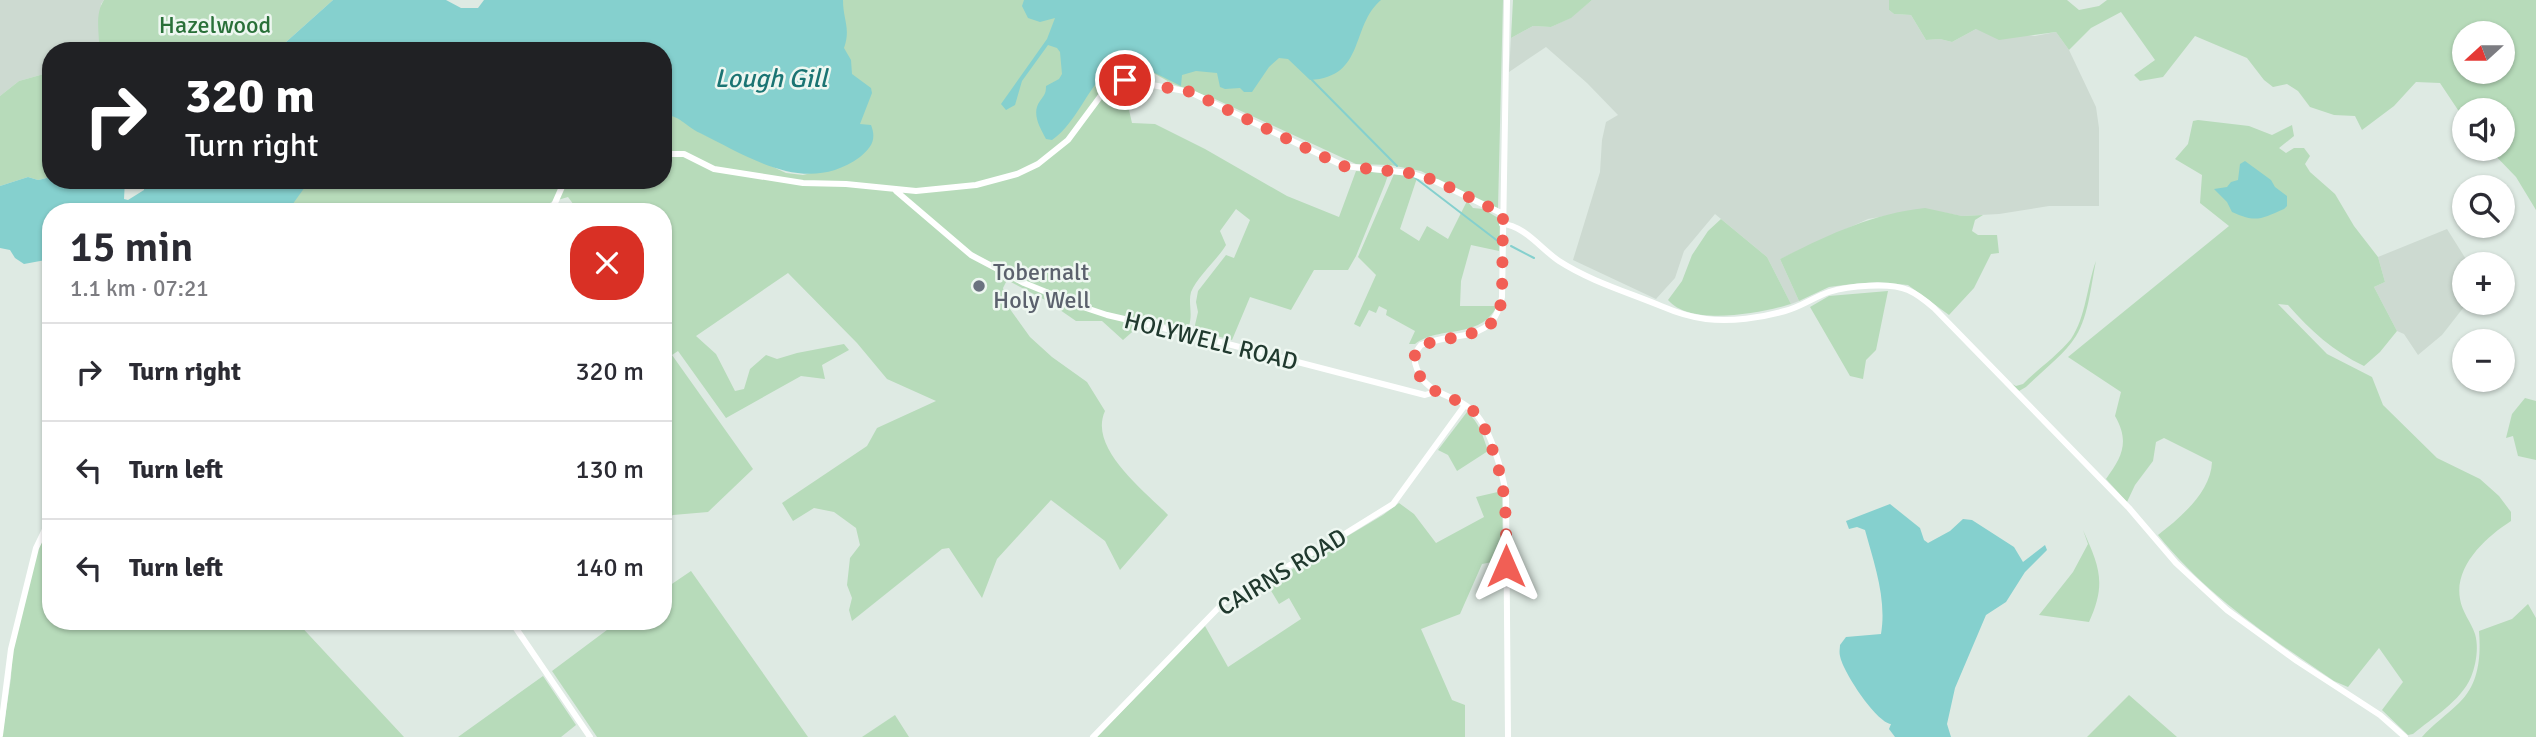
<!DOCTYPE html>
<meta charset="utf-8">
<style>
body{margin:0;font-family:Signika,sans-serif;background:#f2f2f3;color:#2b2b33;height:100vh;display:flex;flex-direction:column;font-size:26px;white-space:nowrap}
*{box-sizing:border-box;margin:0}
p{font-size:23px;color:#7c7c81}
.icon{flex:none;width:38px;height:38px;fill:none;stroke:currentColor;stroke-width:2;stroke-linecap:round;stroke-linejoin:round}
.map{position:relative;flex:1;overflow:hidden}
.drawer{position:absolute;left:42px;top:203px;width:630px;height:427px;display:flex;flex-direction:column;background:#fff;border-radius:28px;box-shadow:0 2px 5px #0004}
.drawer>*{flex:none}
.hud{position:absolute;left:42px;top:42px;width:630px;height:147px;border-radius:28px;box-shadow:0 2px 5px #0004;background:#202124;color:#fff;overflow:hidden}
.needle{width:46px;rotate:249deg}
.tools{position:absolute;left:2452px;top:21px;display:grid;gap:14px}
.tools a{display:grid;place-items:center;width:63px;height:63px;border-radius:50%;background:#fff;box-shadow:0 2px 5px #0004;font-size:35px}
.pin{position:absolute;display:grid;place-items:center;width:60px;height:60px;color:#fff;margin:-30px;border:4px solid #fff;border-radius:50%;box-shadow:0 2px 7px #0007}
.me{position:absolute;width:77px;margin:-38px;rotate:0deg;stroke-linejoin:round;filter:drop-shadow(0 0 5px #0008)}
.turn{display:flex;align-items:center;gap:24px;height:147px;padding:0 28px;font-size:32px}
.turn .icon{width:91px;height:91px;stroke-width:2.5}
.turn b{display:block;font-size:49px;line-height:60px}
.round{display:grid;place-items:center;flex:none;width:74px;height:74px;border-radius:28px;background:#f2f2f3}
.headline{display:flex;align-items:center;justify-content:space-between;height:119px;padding:0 28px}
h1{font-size:42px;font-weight:600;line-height:52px}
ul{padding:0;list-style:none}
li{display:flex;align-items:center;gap:21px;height:98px;padding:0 28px;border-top:2px solid #e1e1e2}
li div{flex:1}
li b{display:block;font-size:26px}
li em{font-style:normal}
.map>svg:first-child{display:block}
.built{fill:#cddad1}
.green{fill:#b7dbba;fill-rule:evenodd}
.water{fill:#85d0ce}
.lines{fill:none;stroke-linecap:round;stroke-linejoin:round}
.stream{stroke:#85d0ce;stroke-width:2}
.secondary{stroke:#fff;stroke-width:6}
.route{stroke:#f15f55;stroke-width:12;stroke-dasharray:0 21.6}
.worship-dot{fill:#6b7280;stroke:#eef7f1;stroke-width:2.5}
.labels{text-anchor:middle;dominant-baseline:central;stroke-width:5;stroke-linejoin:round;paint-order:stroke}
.park-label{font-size:24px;fill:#2a7039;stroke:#eef7f1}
.worship-label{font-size:24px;fill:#5b616d;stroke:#eef7f1;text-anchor:start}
.street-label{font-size:24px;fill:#20392e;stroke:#eef7f1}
.water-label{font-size:26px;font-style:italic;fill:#1b7473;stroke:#eef7f1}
</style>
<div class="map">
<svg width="2536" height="737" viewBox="0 0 2536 737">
<rect width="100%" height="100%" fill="#deeae3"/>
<path class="built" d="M0 0H104L101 4 99 51H51V72L19 81 0 96Z
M1592 0H1889V10L1894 14 1911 15 1926 40 1940 39 1952 42 1976 29 2035 36 2056 32 2069 50 2096 107 2099 128V206H2049L1999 214 1962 216 1925 209 1868 219 1780 259 1799 301 1791 304 1767 257 1715 214 1684 251 1675 278 1656 299 1573 260 1600 172 1602 140 1606 122 1618 115 1587 83 1546 47 1509 72 1511 38 1533 26 1551 27 1570 18Z
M2447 229 2469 264H2464V303H2467L2442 335 2418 355 2404 334 2397 331 2374 287 2385 282 2378 257Z"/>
<path class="green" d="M104 0H333L276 51H99C100 34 94 15 104 0Z
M789 0H1503L1498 208 1474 199 1421 171 1390 165 1356 164 1215 99 1173 84 1139 65 1110 68 1123 84 1132 123 1155 124 1205 149 1287 196 1339 217 1356 171 1386 173 1388 175 1385 184 1356 256 1348 270H1314L1291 310 1250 297 1232 340 1197 331 1195 325 1198 312 1196 302 1198 291 1226 255 1234 258 1250 220 1236 209 1220 231 1226 245C1217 260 1197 277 1191 292 1188 303 1193 313 1189 326L1182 328 1147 319 1123 340 1102 321H1076L1047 301 1007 280 1003 288 1007 305 1030 337 1052 357 1087 382 1105 411C1088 448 1144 490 1168 515L1120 570 1105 541 1051 500 997 559 982 598 949 548 942 549 852 621 849 610 852 598 847 585 850 558 860 545 856 528 834 512 814 508 793 521 782 503 867 446 877 428 936 401 887 379 857 343 788 273 696 336 716 354 735 391 744 389 750 369 766 355 777 359 797 353 844 344 849 350 822 365 825 379 801 376 726 418 678 351 672 355 753 469 708 512 673 515 663 521V212H579L568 197 551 202 544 212H199L252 180H663L664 115H675L701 133 786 173 803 175 811 173Z
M1513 0H1592L1571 18 1551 27 1533 26 1511 38Z
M1889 0H2067L2079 10 2099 6 2107 0H2536V210L2516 177 2489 149H2502V110H2464V119L2440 83 2416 82 2394 106 2362 130 2355 116 2334 115 2310 107 2298 91 2287 84 2273 87 2264 80 2247 58 2195 36 2163 77 2140 81 2134 75 2155 60 2121 12 2091 28 2069 50 2056 32 1999 40 1976 29 1952 42 1940 39 1926 40 1911 15 1894 14 1889 10ZM2464 33H2502V72H2464Z
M51 72V177L38 180 28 177 0 186V96L19 81Z
M2198 120 2249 126 2272 135 2292 125 2294 136 2279 148 2286 153 2294 148H2304L2310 156 2305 164 2310 172 2335 194 2354 226 2378 257 2385 282 2374 287 2397 331 2380 352 2364 366C2333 351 2311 331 2288 305L2278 304 2327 354 2372 377 2383 405 2437 458 2480 479 2499 496 2511 512V521C2486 537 2454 566 2460 599 2462 612 2471 622 2475 634 2479 647 2476 665 2471 677 2461 701 2432 718 2413 734L2408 735 2382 710 2403 682 2379 648 2348 687 2334 681C2271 638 2206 595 2158 535 2180 518 2211 492 2212 462L2164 438 2156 442 2153 461 2135 485 2127 502 2106 479C2122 457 2130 442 2115 416L2121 392 2068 357 2229 226 2200 203 2202 175 2175 159 2188 144 2193 121Z
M1394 174 1417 178 1400 229 1419 241 1427 226 1448 239 1467 201 1473 208 1483 209 1500 219 1499 251 1471 245 1461 281 1460 306H1497C1480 340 1440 325 1415 344H1409L1415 331 1386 315 1387 310 1379 306 1376 313 1369 310 1360 327 1354 324 1376 275 1358 257Z
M1925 208 1962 216 1983 215 1975 220 1972 231 1978 235H1997L1999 253 1991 254 1974 288 1949 315 1908 285 1877 282 1844 285 1829 287 1799 301 1780 259C1828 235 1871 214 1925 208Z
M1721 219 1767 257 1791 304C1761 313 1691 327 1668 300L1682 281 1692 255 1708 231Z
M2096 261C2091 284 2089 315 2076 336 2064 355 2042 371 2026 387L2019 391 2013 388 2010 383 2016 386 2023 384C2038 369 2058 355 2071 339 2086 317 2087 285 2096 261Z
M1888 291 1876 350 1866 360 1863 379 1850 376 1810 307 1829 296Z
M2525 398 2536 401V460L2518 456 2513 436 2506 438 2512 414Z
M1467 412C1479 422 1483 436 1488 451L1457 471 1448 455 1438 450Z
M1502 491 1503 560 1482 564 1460 614 1421 629 1452 700 1465 705V737H1097L1205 626 1228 667 1301 619 1289 598 1279 604 1267 584 1383 515 1399 503 1414 514 1436 543 1484 517 1476 497Z
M51 518V621H296L404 737H2L11 678 13 635 45 526Z
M2083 530C2099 566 2107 583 2089 622L2039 615 2073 572 2088 544Z
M691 571 808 737H597L552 671 619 621H663V590Z
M2528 604 2536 618V737H2422C2433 724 2447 715 2459 703 2479 684 2481 657 2479 631L2512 619Z
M543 676 576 725 561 737H458Z
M2129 695 2177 737H2087Z
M895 715 909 737H862Z"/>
<path class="water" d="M333 0H446L461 8H478L484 0H843C843 20 851 28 844 48L851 60 852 74 871 88 872 93 860 124 871 125C877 140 871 148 860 157 806 196 751 158 700 133 685 126 680 115 663 115V51H276Z
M1024 0H1381C1350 26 1366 77 1310 80L1288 59 1279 58 1269 67 1252 92H1244L1240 88 1225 89 1220 87 1217 73 1196 71 1182 75 1181 86 1139 65 1128 68 1113 67C1087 85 1079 121 1052 140L1046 139C1040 128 1031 113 1040 101 1044 95 1046 94 1046 86L1059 79 1062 74 1060 52 1057 48 1048 45 1022 81 1015 105 1006 110 1001 104 1047 39 1055 18 1040 22 1028 18 1022 6Z
M2245 161 2271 180 2275 187 2287 196V206L2284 209C2261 219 2256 223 2232 212L2227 202 2214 189 2227 187 2231 182 2238 180 2240 164Z
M28 177 38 180 51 177V180H125L124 199 128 200 144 190V187L135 180H310L287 212H51V259L24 264 15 258 10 250 0 248V186Z
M1890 504 1920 528 1924 540 1928 543 1950 531 1963 519 1972 520 2014 547 2023 562 2045 545 2047 550 2025 572 2006 602 1986 615 1955 688 1947 724 1951 737H1895L1889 729 1891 724C1876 722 1843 672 1840 656 1839 652 1840 648 1840 645L1846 637 1881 634C1887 599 1874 563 1865 530L1857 527 1849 529 1846 521Z"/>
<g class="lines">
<path class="stream" d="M1312 80 1397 166
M1414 177 1499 242
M1511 246 1534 258"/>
<path class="secondary" d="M1507 0 1502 297C1493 345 1457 330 1421 345 1414 353 1413 359 1417 369 1427 397 1458 394 1475 413 1491 430 1502 471 1506 494L1508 737
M663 154H684L714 169 803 183 846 184 916 191 976 185 1017 174 1038 164 1068 140 1108 86 1116 80H1125L1190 92 1344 166 1410 173 1437 182 1503 214
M896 191 971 255 1024 283 1083 307 1107 315 1189 334 1425 395 1435 392
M551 212 565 180
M1502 224C1524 225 1541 249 1559 261 1590 281 1627 292 1661 306 1675 312 1690 317 1706 319 1731 322 1761 318 1785 311 1801 307 1814 297 1829 292 1848 286 1890 282 1908 290 1917 294 1926 301 1934 308L2129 508 2176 563 2227 610 2297 661 2380 715 2405 737
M511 621 590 737
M0 735 11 649 36 548 51 517
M1093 737 1224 602 1335 540 1393 504 1465 405"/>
</g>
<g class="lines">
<path class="route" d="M1125 80 1191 92 1343 166 1410 173 1437 181 1503 214 1502 297 1499 313 1494 322 1470 334 1420 345C1414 353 1413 359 1417 370 1428 399 1459 394 1476 414 1483 422 1487 434 1490 443 1508 489 1506 518 1506 566"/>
</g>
<circle class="worship-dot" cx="979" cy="286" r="7"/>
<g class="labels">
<g class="park-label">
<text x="215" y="25">Hazelwood</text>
</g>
<g class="worship-label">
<text x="993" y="272">Tobernalt<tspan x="993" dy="28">Holy Well</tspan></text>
</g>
<g class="street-label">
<text transform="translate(1211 341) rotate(14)">HOLYWELL ROAD</text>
<text transform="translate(1282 572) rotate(-31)">CAIRNS ROAD</text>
</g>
<g class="water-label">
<text x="771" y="79">Lough Gill</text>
</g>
</g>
</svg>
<div class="tools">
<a><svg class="needle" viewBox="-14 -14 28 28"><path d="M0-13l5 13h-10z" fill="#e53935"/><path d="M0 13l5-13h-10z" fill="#7c7c81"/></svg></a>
<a><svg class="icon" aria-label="sound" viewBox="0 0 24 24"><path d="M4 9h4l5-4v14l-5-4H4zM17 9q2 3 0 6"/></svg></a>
<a><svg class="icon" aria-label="search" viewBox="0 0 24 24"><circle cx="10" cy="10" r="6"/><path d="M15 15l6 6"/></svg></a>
<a>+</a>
<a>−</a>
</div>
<div class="pin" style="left:1125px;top:80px;background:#d93025"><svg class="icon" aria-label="arrive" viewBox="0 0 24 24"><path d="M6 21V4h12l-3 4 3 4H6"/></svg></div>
<svg class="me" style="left:1506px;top:566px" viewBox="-20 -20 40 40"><path d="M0-17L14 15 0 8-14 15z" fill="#f15f55" stroke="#fff" stroke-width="4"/></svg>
<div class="hud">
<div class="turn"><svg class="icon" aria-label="right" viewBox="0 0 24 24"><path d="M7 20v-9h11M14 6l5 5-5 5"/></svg><div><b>320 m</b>Turn right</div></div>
</div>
<section class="drawer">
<div class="headline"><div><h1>15 min</h1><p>1.1 km · 07:21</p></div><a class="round" style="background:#d93025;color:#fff"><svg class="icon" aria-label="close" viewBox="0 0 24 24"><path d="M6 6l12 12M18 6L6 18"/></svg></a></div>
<ul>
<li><svg class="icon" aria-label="right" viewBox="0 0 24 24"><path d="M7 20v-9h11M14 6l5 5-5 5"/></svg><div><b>Turn right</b></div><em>320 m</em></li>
<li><svg class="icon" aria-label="left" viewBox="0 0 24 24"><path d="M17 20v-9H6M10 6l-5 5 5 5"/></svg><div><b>Turn left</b></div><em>130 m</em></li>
<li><svg class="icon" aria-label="left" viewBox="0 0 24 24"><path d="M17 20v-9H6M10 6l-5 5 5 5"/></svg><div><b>Turn left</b></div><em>140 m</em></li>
</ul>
</section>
</div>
